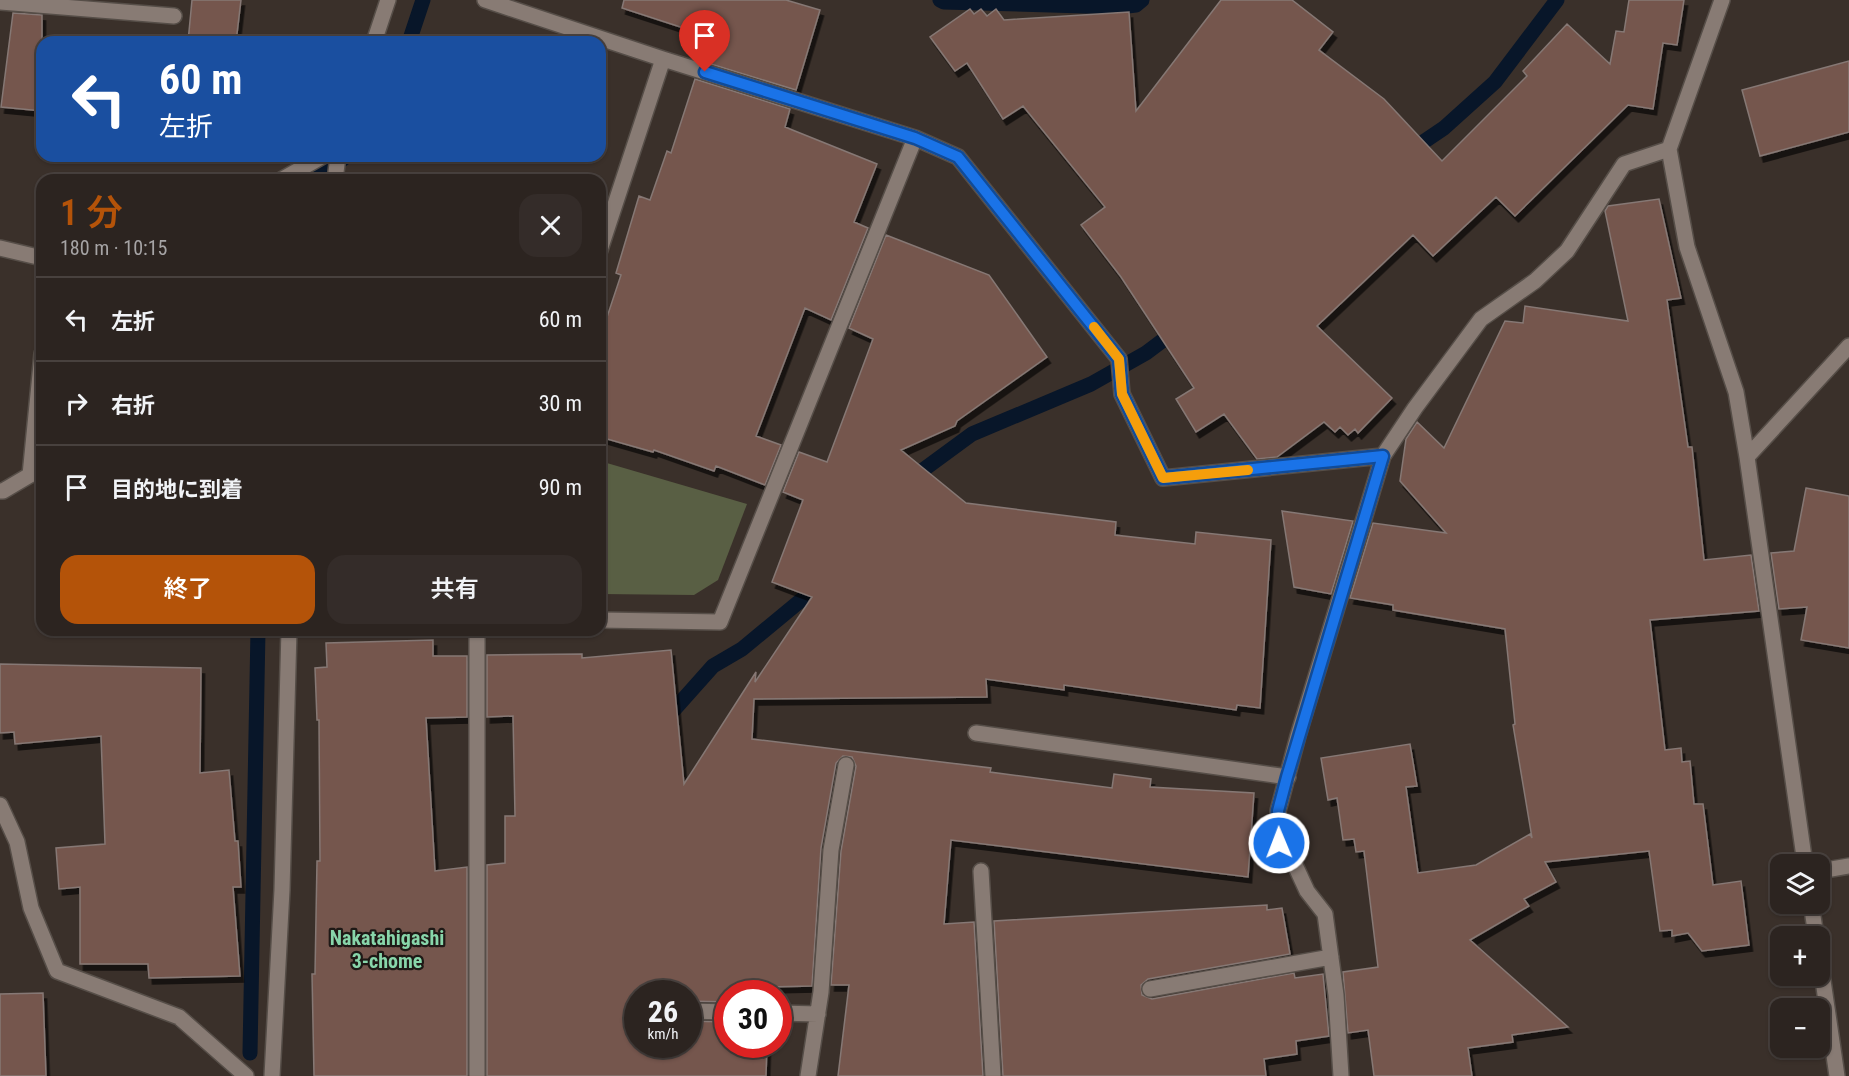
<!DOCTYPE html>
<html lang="ja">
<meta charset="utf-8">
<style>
body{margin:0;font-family:"Roboto Condensed","Noto Sans JP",sans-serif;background:#342c29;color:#f1f3f6;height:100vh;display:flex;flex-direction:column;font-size:22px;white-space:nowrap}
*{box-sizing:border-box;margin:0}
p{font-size:20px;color:#a6a4a5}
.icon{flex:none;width:33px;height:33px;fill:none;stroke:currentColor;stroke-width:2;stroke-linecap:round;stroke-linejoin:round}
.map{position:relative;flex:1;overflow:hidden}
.details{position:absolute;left:36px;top:174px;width:570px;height:462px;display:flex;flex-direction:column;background:#2c2420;border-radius:18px;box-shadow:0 2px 4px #0004,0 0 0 2px #48413e}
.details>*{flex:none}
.hud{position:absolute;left:36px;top:36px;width:570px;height:126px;border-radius:18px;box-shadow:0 2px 4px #0004,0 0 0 2px #48413e;background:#1a4fa0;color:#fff;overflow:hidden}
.controls{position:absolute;left:1770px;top:854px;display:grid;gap:12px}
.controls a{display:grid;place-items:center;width:60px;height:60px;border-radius:12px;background:#2c2420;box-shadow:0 2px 4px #0004,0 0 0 2px #48413e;font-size:30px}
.speed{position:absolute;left:624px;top:980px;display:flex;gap:12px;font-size:30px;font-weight:700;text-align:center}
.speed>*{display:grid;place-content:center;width:78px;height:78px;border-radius:50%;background:#2c2420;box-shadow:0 2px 4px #0004,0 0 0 2px #48413e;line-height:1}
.speed small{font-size:15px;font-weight:400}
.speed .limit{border:9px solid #d22;background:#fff;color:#111}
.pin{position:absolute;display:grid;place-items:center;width:51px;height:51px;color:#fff;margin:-62px -26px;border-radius:50% 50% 50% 0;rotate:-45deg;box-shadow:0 0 6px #0007}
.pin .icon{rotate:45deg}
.me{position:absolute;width:66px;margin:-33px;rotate:359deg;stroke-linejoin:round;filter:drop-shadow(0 0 4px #0008)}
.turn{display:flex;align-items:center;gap:21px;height:126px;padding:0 24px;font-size:27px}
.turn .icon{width:78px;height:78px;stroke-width:2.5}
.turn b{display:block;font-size:42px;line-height:51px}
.round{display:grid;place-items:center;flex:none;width:63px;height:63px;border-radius:18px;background:#342c29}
.summary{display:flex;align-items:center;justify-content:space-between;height:102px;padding:0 24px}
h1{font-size:36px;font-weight:600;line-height:45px;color:#b45309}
.cta{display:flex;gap:12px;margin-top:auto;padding:12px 24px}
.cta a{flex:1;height:69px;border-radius:18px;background:#b45309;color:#fff;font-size:24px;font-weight:600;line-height:69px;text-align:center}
.cta a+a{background:#342c29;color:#f1f3f6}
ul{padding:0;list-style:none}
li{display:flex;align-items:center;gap:18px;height:84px;padding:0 24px;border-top:2px solid #48413e}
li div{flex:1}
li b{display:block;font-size:22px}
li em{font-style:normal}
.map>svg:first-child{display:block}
.green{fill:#595f44}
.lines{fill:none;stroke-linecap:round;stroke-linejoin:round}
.stream{stroke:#081629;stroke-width:15}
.building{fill:#75574e;stroke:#867874;stroke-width:1.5;filter:url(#shadow)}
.minor-casing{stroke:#564e48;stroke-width:18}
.minor{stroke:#887b74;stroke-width:15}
.route-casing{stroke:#114b97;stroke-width:15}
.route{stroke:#1a73e8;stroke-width:10}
.slow{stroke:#f59e0b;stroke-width:10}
.labels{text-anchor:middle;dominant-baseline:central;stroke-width:4.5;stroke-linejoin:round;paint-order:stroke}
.neighbourhood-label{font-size:20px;font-weight:bold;fill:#88d6aa;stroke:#1e1916}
</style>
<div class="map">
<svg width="1849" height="1076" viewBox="0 0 1849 1076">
<defs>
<filter id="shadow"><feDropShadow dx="3.5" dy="6" stdDeviation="0" flood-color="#0009"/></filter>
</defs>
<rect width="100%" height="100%" fill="#3a302a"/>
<path class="green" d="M600 461 747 504 718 580 694 595 600 594Z"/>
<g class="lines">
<path class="stream" d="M940 0 944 2 1119 7 1136 5 1142 0
M409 42 423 0
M1407 153 1444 128 1495 82 1557 0
M313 180 347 156
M908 481 972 434 1091 384 1146 353 1178 329
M664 721 713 666 742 649 823 582
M250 1053 258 630"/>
</g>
<path class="building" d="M192 0H241L236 42H188Z
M624 0H786L820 10 796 90 701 61 708 36 622 8Z
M1221 0H1292L1333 32 1319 50 1384 99 1442 161 1527 76 1523 71 1567 24 1610 64 1616 31 1624 32 1629 0H1684L1677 45 1663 43 1653 109 1628 105 1515 216 1496 197 1433 256 1413 235 1317 326 1392 398 1358 433 1355 429 1348 435 1340 427 1335 432 1324 422 1277 457 1257 459 1224 414 1196 432 1176 399 1194 388 1121 277 1081 225 1105 207 1023 106 1003 119 967 63 955 71 930 37 970 9 974 14 981 9 987 16 996 9 1004 20 1129 12 1136 111Z
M13 13 42 15V111L1 107Z
M1849 61V132L1760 156 1742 90Z
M695 79 790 109 785 127 877 164 854 222 868 228 831 320 805 308 756 436 781 445 765 485 716 466 714 471 654 450 653 452 600 437V338L621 275 616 273 639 196 650 200 667 151 671 153Z
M1659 199 1681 298 1667 300 1688 447H1692L1704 560 1751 555 1759 611 1650 620 1665 750 1681 748 1682 762 1690 761 1694 804H1703L1713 885 1741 881 1749 945 1702 951 1688 933 1672 936V930L1660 931 1649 851 1545 862 1556 882 1524 899 1529 906 1470 940 1568 1027 1512 1035 1513 1042 1468 1048 1472 1076H1374L1368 1030 1348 1033 1343 972 1378 967 1364 851 1356 852 1354 839 1343 840 1337 798 1328 800 1321 758 1410 744 1417 786 1406 787 1418 873 1476 865 1530 834 1532 838 1513 725 1515 724 1505 629 1393 610V605L1350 598 1373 523 1446 533 1400 481 1406 439 1417 422 1444 448 1505 321 1523 323 1525 306 1628 321 1605 211 1608 206Z
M886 235 989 275 1047 357 957 421 955 426 901 450 966 503 1116 522 1115 535 1195 544 1196 532 1271 540 1260 708 1237 705 1236 710 1064 685V690L986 679 987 697 754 699 752 739 991 768 990 772 1112 788 1114 774 1151 779 1150 787 1254 793 1248 877 951 840 944 924 974 922 983 1076H838L849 985H831L841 851 856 766 852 757 843 756 836 763 821 848 812 986 769 987V993H728V1002L688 1001V993H638V1044H688V1021L728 1022V1044H767L766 1076H487V865L505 863V816H515L513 716 487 717V655L582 654V658L671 650 684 784 756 672 755 682 812 597 772 582 803 500 783 492 799 452 827 462 873 339 849 328Z
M1806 488 1849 496V648L1801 640 1807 607 1779 609 1771 553 1794 551Z
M1282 511 1353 521 1331 594 1294 587Z
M433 640V656H467V717L426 718 435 871 467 867V1076H314L312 974H315L317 861H320L319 720H317L315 668 327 667 326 643Z
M0 664 201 668 200 773 229 770 235 841H238L241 887H233L240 976 149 978 148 964H80V887L59 889 56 848 105 844 101 736 15 744 14 732 0 733Z
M1267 905V910L1282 908 1290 954 1148 979 1141 985 1142 995 1152 999 1294 973 1295 978 1323 974 1329 1036 1296 1041 1297 1054 1264 1059 1266 1076H1003L994 921Z
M43 993 46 1076H0V994Z"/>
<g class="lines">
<defs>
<path id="minor" d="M485 0 663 59 915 138 958 157 1119 359 1122 394 1163 478 1383 456
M1722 0 1669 149 1687 247 1736 392 1747 457 1805 864
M0 2 174 16
M374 42 388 0
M281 180 323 156
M335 180 338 156
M0 248 42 258
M600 250 663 59
M1747 457 1849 346
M30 475 42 354
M0 491H3L30 475 42 472
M600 620 720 622 915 138
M477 630V1076
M976 733 1288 777
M0 805 17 842 31 908 57 971 179 1017 246 1076
M981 871 993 1076
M1820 871 1849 866
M1811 903 1816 936
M1820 960 1837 1076
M1150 989 1331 957
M688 1011 728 1012
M778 1013 818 1014
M272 1076 282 890 289 630
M808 1076 821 992 831 850 846 765
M1341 1076 1336 995 1325 914 1307 891 1295 865 1279 843 1278 811 1298 736 1383 456 1415 408 1481 319 1535 281 1567 251 1624 164 1669 149"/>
</defs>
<use href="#minor" class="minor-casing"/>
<use href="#minor" class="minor"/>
</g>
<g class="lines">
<defs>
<path id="route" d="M705 72 915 138 958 157 1119 359 1122 394 1163 478 1383 456 1287 777 1278 811 1279 843"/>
</defs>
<use href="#route" class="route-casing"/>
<use href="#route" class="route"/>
<path class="slow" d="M1094 327 1119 359 1122 394 1163 478 1248 470"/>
</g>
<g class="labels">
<g class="neighbourhood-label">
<text x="387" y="938">Nakatahigashi<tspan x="387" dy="23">3-chome</tspan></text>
</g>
</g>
</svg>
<div class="controls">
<a><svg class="icon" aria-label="layers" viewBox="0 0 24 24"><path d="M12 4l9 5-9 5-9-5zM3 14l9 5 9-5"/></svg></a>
<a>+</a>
<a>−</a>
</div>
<div class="speed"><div>26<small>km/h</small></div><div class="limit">30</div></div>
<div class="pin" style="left:705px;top:72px;background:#d93025"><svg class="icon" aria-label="arrive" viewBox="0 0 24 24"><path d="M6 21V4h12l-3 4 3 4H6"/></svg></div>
<svg class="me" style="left:1279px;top:843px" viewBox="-20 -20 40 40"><circle r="17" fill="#1a73e8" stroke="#fff" stroke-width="3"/><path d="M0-11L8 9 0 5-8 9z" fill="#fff"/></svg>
<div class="hud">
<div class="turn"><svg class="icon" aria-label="left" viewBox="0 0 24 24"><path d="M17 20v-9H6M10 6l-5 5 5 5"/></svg><div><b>60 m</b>左折</div></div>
</div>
<section class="details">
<div class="summary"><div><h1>1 分</h1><p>180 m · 10:15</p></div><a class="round"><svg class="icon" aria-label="close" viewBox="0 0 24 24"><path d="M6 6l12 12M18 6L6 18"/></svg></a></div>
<ul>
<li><svg class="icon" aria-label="left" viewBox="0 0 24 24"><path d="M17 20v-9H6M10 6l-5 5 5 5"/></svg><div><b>左折</b></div><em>60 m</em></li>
<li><svg class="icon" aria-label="right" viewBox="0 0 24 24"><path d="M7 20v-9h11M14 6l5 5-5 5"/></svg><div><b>右折</b></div><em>30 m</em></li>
<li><svg class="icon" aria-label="arrive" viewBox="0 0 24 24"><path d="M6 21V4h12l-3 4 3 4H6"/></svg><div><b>目的地に到着</b></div><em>90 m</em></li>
</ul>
<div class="cta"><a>終了</a><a>共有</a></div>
</section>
</div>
